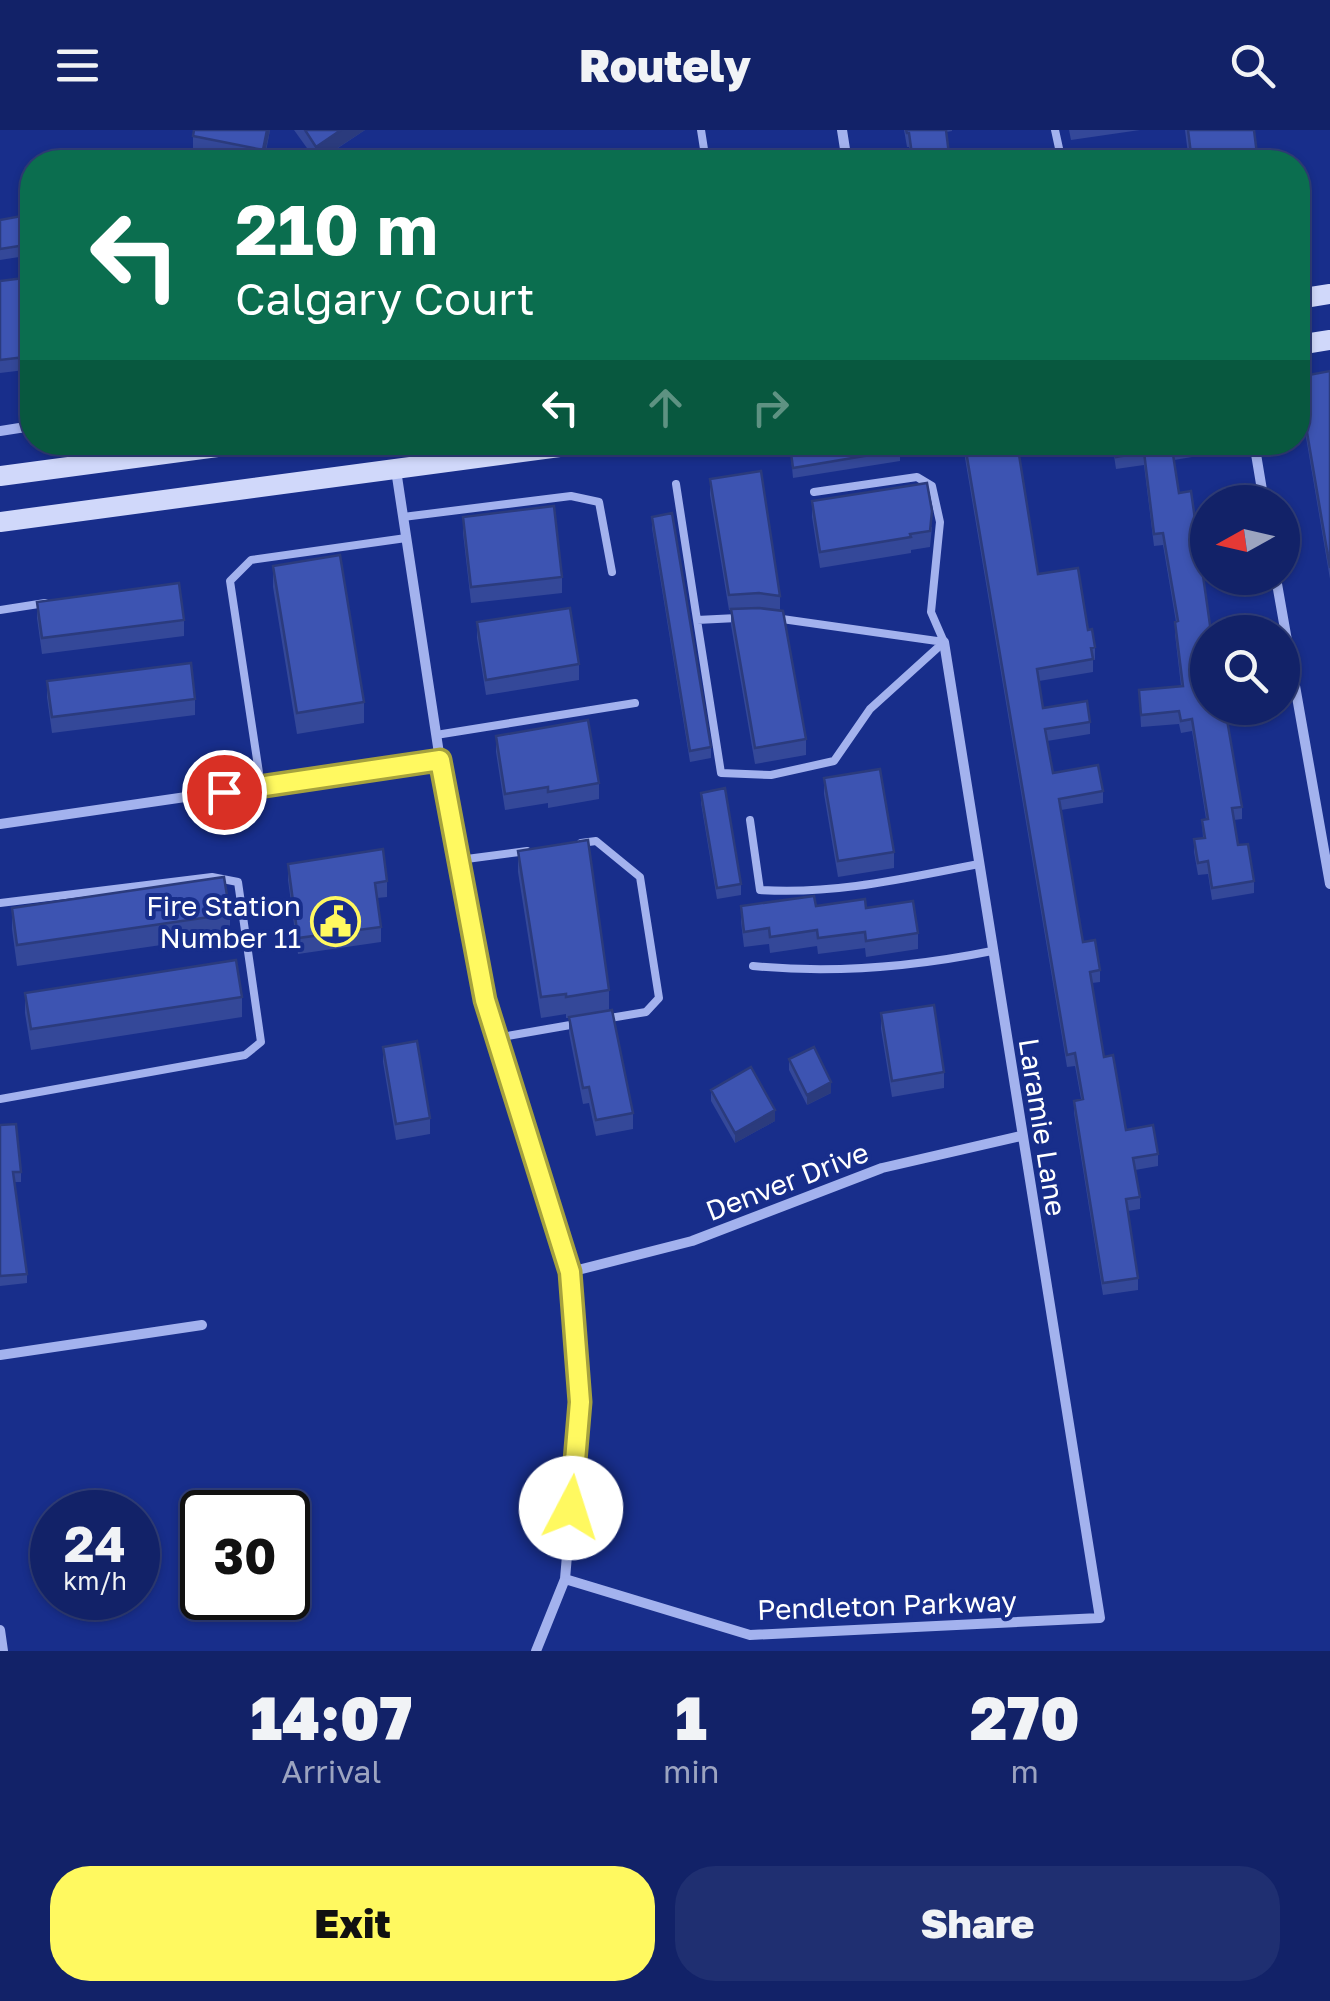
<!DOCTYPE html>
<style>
body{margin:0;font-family:"Golos Text",sans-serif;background:#1f2f71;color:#f1f3f6;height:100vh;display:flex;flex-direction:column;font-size:38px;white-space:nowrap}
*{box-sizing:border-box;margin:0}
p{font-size:32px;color:#9ca4c0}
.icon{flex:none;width:55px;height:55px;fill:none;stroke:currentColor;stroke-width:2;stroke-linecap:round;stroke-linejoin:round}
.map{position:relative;height:1521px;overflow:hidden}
.panel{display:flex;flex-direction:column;background:#122268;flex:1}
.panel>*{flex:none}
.guide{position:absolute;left:20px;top:20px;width:1290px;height:305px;border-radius:40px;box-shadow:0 2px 8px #0004,0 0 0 2px #313f7c;background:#0b6e4f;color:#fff;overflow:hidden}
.needle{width:65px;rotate:262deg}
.tools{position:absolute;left:1190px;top:355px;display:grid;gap:20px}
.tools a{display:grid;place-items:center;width:110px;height:110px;border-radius:50%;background:#122268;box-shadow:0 2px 8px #0004,0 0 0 2px #313f7c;font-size:50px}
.speed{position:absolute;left:30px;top:1360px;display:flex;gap:20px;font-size:50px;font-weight:700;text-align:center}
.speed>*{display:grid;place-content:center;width:130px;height:130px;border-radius:50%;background:#122268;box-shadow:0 2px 8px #0004,0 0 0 2px #313f7c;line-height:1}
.speed small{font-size:25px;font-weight:400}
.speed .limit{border:5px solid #111;border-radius:15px;background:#fff;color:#111}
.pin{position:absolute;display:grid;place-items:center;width:85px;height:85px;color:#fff;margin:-42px;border:5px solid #fff;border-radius:50%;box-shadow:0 2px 10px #0007}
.me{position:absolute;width:110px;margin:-55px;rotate:5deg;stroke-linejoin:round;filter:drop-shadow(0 0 8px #0008)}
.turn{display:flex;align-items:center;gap:35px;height:210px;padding:0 50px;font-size:45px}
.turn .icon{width:130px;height:130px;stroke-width:2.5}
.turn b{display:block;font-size:70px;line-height:85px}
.lanes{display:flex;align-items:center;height:95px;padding:0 50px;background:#0003;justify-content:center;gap:50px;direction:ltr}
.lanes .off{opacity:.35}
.eta{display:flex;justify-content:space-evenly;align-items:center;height:170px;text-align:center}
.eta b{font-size:60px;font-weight:800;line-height:70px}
.button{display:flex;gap:20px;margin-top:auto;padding:20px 50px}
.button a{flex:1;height:115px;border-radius:40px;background:#fff960;color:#111;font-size:40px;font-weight:800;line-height:115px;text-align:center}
.button a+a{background:#1f2f71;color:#f1f3f6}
header{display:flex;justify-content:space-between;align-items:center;height:130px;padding:0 50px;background:#122268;font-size:45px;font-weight:800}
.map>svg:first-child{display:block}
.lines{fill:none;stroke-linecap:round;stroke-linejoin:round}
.lane{stroke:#a3b2ee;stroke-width:8}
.street{stroke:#a3b2ee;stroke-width:10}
.secondary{stroke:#d0d8fa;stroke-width:20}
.wall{fill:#344899}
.shaded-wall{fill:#2b3b7d}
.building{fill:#3d54b2;stroke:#2b3b7d;stroke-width:2.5}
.route-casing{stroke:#a6a23e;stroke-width:25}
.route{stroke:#fff960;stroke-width:18}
.labels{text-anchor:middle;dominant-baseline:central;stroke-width:8;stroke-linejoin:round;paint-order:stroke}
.poi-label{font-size:28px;fill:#fff;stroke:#182e8b;text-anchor:end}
.street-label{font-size:28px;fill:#fff;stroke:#182e8b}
</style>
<header><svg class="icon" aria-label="menu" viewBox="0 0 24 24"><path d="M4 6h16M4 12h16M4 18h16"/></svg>Routely<svg class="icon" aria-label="search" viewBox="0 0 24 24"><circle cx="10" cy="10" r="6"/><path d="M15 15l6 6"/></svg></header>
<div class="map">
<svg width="1330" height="1521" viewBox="0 0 1330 1521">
<rect width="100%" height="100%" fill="#182e8b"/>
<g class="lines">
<path class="lane" d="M701 0 706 32
M1055 0 1062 32
M676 354 697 490 737 488
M814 362 917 347 932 356 940 392 931 482 944 512
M403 387 571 366 599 372 612 442
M0 480 45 473
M775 488 944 512
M697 490 721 643 771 645 834 631 870 579 944 512
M436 605 635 573
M261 656 230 451 251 430 406 408
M750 690 760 760C835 765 906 748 979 734
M581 713 596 711 640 747 659 868 646 882 604 889
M459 730 527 721
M0 773 212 747 238 752 261 912 245 925 0 969
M753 836C834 844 913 837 992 821
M496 908 576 894"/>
<path class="street" d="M842 0 847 32
M0 301 32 296
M1254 312 1264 372
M396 340 440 630 485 871 570 1142 580 1272 565 1449 536 1521
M1276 448 1330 754
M0 694 440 630
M570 1142 692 1111 882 1038 1021 1006
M0 1225 202 1195
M565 1449 750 1505 1100 1488 944 512
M0 1500 3 1521"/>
<path class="secondary" d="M1298 169 1330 164
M1298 215 1330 210
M0 346 256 312
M0 392 597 312"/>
</g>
<path class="wall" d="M270 0 264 32H245L193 22V6Z
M294 0H365L317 32Z
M904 0H952V1L946 2 950 32H911L909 17H907Z
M1069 0H1140L1071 10Z
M1185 0H1254L1258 32H1189Z
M32 84V125L0 130V90Z
M32 147V233L25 234V240L0 243V151Z
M1330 241V449L1298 260V247Z
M1112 312H1198V326L1174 330 1179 363 1242 677V689L1234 690 1238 715 1254 751V763L1212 770 1208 744 1198 745 1194 722V709L1203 708 1202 690 1206 689 1192 601 1181 603 1179 594 1141 597 1139 560 1181 556 1175 504 1176 492 1163 415 1154 416 1144 335 1116 339Z
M965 315 1038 444 1095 517V530H1093V542L1039 551 1043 578 1090 592V604L1047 611 1053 643 1103 661V673L1061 680 1083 812 1100 840V852L1092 853 1104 927 1126 1000 1158 1024V1036L1135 1040 1140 1067V1079L1128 1081 1138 1148V1160L1103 1165 1074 983V971L1081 969 1075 936 1067 937 965 328Z
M790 316 900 320V331L793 348Z
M710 349 780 466V481L806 609V625L755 634 731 495V480H729L710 365Z
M812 371 932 397 930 417 911 420V423L820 438 812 387Z
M463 387 562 447V463L471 473 463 403Z
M652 387 711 617V628L690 632 652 398Z
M273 436 364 572V593L297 604 273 457Z
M37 472 184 490V506L42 524 37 488Z
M477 492 579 534V550L486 565 477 508Z
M47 551 195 569V585L52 603 47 567Z
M496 606 599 653V669L548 678V673L505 680 496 622Z
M824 648 894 722V738L838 747 824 664Z
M701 663 741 754V765L717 769 701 673Z
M518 721 609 860V880L633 983V999L596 1006 589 973 583 974 569 903V888H566V884L541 888 518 742Z
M288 734 387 751V767L377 768 381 797V812L298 824 288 750Z
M741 776 866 778 918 803V819L866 827 865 818 818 824 817 816 770 823 769 814 744 817 741 792Z
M12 778 230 784V805L17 836 12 799Z
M25 863 242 867V887L31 920 25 883Z
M881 883 944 942V958L892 967 881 899Z
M383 917 430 988V1004L396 1010 383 932Z
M789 929 831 963 807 975 789 940Z
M711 960 775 991 735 1013 711 971Z
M0 995 21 1042V1052H15L27 1144V1153L0 1156Z"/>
<path class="shaded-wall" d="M267 0H270L263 32V20Z
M341 0H365L316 32V17Z
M831 952V963L807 975V965Z
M775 980V991L735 1013V1003Z"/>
<path class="building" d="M194 0H267L263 20 193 6Z
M305 0H341L316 17Z
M906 0H946L950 32H913L909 3H907Z
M1188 0H1254L1258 32H1192Z
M643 23 644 32H570Z
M32 84V114L0 119V90Z
M32 147V219L24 221 25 227 0 230V151Z
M1330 241V438L1298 249V247Z
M811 312H899L900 320 793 338 790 316Z
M982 312H1017L1038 444 1078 438 1088 500 1092 499 1095 517 1091 518 1093 529 1037 539 1043 578 1087 571 1090 592 1045 599 1053 643 1098 635 1103 661 1059 669 1083 812 1095 810 1100 840 1090 842 1104 927 1113 925 1126 1000 1153 995 1158 1024 1133 1028 1140 1067 1126 1069 1138 1148 1103 1153 1074 971 1083 969 1075 923 1067 925 965 315Z
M1114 312H1198L1172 318 1179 363 1191 361 1211 502H1208V578H1225L1242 677 1232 678 1238 715 1248 714 1254 751 1212 758 1208 731 1198 733 1194 709 1205 708 1202 690 1208 689 1192 589 1181 591 1179 581 1141 585 1139 560 1183 556 1175 492 1178 491 1163 403 1154 404 1144 322 1116 327Z
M761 341 780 466 759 463 729 465 710 349Z
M927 353 932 381 930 401 910 404 911 407 820 422 812 371Z
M554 376 562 447 471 457 463 387Z
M672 383 711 617 690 621 652 387Z
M340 425 364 572 297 583 273 436Z
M179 453 184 490 42 508 37 472Z
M570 478 579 534 486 550 477 492Z
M759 478 783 481 806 609 755 618 731 479Z
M191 533 195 569 52 587 47 551Z
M588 590 599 653 548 662V657L505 664 496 606Z
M880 639 894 722 838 731 824 648Z
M725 658 741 754 717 758 701 663Z
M588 710 609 860 566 867V864L541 867 518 721Z
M383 719 387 751 375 753 381 797 298 808 288 734Z
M224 747 230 784 17 815 12 778Z
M814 766 816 776 865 769 866 778 913 771 918 803 866 811 865 802 818 808 817 800 770 807 769 798 744 802 741 776Z
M236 830 242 867 31 899 25 863Z
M934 875 944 942 892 951 881 883Z
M612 880 633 983 596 990 589 957 583 958 569 887Z
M417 911 430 988 396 994 383 917Z
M814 917 831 952 807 965 789 929Z
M751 937 775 980 735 1003 711 960Z
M16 994 21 1042H13L27 1144 0 1146V995Z"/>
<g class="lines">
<defs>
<path id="route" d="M224 662 440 630 485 870 570 1142 580 1272 571 1378"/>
</defs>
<use href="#route" class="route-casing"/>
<use href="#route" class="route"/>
</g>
<defs>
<symbol id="civic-ring" viewBox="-11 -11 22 22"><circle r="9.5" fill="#182e8b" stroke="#fff960" stroke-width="1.5"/><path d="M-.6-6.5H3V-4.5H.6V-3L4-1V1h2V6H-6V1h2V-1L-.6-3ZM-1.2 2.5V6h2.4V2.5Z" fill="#fff960"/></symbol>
</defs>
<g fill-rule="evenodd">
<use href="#civic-ring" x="308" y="764" width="55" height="55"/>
</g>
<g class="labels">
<g class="poi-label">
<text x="301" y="775">Fire Station<tspan x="301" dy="32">Number 11</tspan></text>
</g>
<g class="street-label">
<text transform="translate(1043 997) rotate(81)">Laramie Lane</text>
<text transform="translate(787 1051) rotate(-21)">Denver Drive</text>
<text transform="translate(887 1475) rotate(-2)">Pendleton Parkway</text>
</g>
</g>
</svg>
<div class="tools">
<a><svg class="needle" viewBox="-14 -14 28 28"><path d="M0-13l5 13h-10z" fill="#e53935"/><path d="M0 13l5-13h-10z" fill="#9ca4c0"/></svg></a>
<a><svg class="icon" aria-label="search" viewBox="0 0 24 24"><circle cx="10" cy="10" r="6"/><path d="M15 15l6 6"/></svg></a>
</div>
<div class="speed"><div>24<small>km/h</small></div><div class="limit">30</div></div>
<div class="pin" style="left:224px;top:662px;background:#d93025"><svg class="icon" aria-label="arrive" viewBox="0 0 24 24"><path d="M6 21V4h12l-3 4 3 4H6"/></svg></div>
<svg class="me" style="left:571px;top:1378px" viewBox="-20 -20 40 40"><circle r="19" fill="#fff"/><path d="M0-13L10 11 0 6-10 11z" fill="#fff960"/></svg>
<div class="guide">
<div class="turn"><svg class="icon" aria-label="left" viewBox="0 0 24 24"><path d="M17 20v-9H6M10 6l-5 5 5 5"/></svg><div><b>210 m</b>Calgary Court</div></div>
<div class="lanes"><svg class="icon" aria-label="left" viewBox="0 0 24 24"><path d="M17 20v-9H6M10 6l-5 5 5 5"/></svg><svg class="icon off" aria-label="ahead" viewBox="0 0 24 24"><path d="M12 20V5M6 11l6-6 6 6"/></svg><svg class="icon off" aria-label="right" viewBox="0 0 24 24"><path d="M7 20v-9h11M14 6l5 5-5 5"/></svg></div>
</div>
</div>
<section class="panel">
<div class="eta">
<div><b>14:07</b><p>Arrival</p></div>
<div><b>1</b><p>min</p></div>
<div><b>270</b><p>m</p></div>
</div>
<div class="button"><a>Exit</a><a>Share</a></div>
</section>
